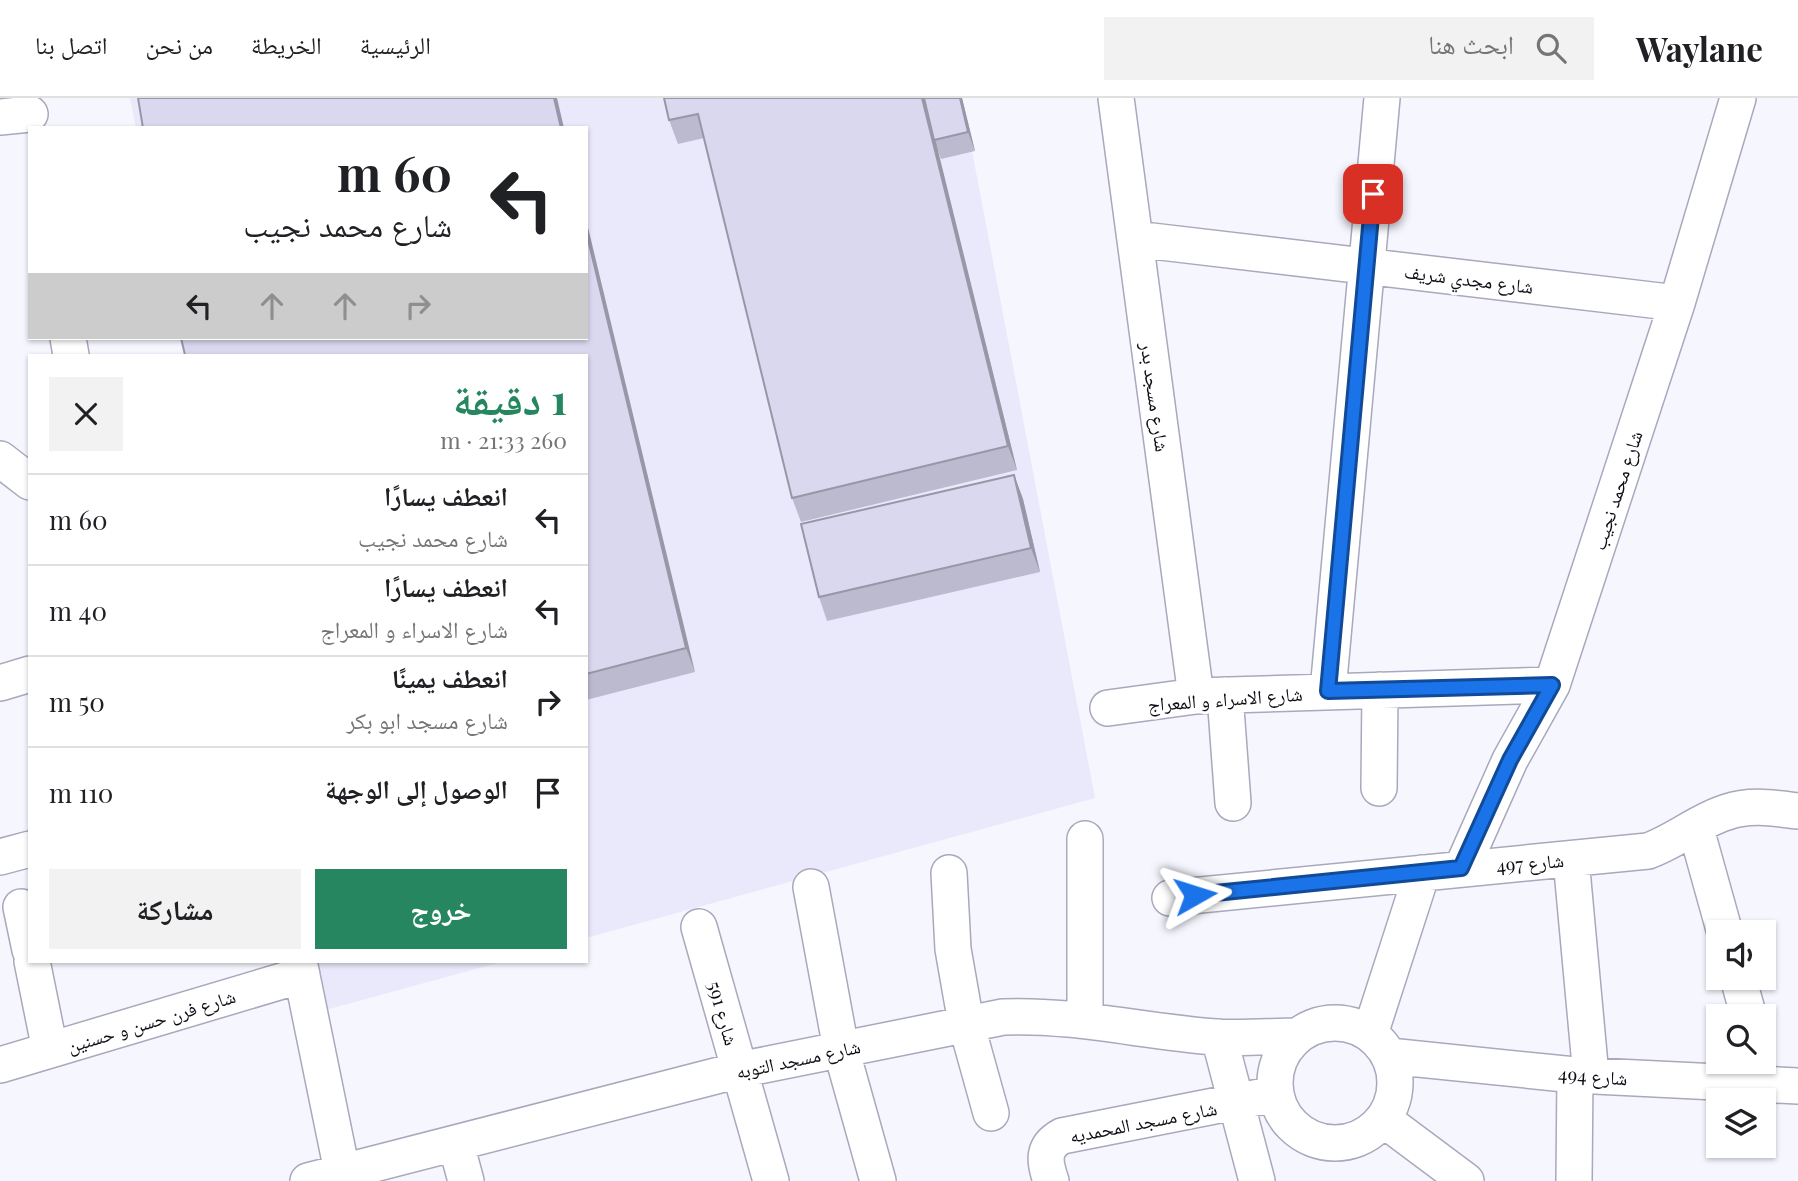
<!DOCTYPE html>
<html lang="ar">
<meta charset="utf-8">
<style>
body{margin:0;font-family:"Playfair Display","Noto Naskh Arabic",serif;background:#f2f2f2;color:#202124;direction:rtl;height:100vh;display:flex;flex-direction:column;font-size:26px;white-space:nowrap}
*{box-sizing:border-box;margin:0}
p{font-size:23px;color:#757577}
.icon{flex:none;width:38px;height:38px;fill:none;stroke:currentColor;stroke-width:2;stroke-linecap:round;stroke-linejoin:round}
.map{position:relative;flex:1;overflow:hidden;direction:ltr}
.panel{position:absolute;left:28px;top:256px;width:560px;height:609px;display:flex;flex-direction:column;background:#fff;border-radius:0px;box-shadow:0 2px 5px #0004;direction:rtl}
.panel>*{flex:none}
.top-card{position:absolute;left:28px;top:28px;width:560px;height:214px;border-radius:0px;box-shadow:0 2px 5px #0004;direction:rtl;background:#fff;color:#202124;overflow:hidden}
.fabs{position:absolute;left:1706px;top:822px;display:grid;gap:14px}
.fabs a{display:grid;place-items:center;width:70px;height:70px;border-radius:0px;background:#fff;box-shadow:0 2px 5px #0004;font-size:35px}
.pin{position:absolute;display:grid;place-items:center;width:60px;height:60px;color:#fff;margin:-30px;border-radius:14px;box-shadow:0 4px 10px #0006}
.me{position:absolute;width:77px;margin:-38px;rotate:84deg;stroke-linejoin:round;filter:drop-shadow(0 0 5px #0008)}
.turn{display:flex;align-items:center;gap:24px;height:147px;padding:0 21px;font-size:32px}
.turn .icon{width:91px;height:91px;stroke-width:2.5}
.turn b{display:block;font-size:49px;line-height:60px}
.lanes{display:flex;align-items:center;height:66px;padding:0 21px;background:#0003;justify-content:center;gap:35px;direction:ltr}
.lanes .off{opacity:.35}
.round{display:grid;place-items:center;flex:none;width:74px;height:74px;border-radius:0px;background:#f2f2f2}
.head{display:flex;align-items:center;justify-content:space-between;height:119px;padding:0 21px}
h1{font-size:42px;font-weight:700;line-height:52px;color:#26865f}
.primary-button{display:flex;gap:14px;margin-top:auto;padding:14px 21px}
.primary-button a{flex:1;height:80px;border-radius:0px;background:#26865f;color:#fff;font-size:28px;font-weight:700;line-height:80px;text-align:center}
.primary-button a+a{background:#f2f2f2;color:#202124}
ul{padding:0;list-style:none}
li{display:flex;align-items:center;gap:21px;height:91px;padding:0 21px;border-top:2px solid #e0e0e0}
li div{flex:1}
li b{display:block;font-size:26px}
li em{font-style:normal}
header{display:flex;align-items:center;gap:42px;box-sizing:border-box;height:98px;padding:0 35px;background:#fff;border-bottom:2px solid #e0e0e0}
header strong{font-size:33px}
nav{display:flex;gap:38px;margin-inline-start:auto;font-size:24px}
.search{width:490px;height:63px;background:#f2f2f2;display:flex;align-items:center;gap:18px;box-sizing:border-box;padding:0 24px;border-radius:0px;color:#757577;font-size:26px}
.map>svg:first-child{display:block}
.built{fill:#eae9fb}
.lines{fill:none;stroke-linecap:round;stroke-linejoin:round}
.minor-casing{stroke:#a9a8bd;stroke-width:38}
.minor{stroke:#fff;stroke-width:35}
.wall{fill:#bbbace}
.shaded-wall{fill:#9897a7}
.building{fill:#d9d8ef;stroke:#9897a7;stroke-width:2}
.route-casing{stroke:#114b97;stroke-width:18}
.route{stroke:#1a73e8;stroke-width:12}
.labels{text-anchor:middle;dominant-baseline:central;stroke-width:6;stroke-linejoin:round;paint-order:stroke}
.street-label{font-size:19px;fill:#0e0d15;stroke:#fff}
</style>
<header>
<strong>Waylane</strong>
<div class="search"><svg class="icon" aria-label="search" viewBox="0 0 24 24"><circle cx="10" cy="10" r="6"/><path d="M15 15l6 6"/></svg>ابحث هنا</div>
<nav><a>الرئيسية</a><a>الخريطة</a><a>من نحن</a><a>اتصل بنا</a></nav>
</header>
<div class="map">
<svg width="1798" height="1083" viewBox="0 0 1798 1083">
<rect width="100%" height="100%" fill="#f6f6ff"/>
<path class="built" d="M130 0H962L1095 700 586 840V257H184L180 240H586V30H136Z
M312 863H505L322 913Z"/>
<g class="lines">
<defs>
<path id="minor" d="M1116 0 1196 598
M0 19 30 16
M1135 141 1677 205
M68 240 71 257
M0 361 30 384
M0 585 30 576
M1328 593 1382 0
M1225 597 1233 705
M1108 610 1196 598 1552 587
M1379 690 1380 592
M1696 731 1725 835
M1085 741V921
M0 759 30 751
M1571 761 1591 978
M1462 770 1510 662 1552 587 1677 205 1738 0
M949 775 953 851 966 925 991 1015
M811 789 841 951 878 1083
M1170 800 1648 753C1676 743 1700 722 1727 714 1750 706 1774 710 1798 713
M21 809 30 852
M699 829 771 1083
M32 863 50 952
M299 863 344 1083
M1738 880 1749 919
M1275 985a60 60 0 1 1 120 0a60 60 0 1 1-120 0Z
M1370 936 1422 775
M1219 939 1257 1083
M1389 958 1575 977 1798 988
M0 967 302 877
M1383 1021 1466 1083
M456 1046 466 1083
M308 1083 739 972 1003 919C1075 916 1144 934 1216 939 1243 941 1271 938 1297 938
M1051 1083C1044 1063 1042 1049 1062 1038L1275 996
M1574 1083 1575 977"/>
</defs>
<use href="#minor" class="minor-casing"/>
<use href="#minor" class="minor"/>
</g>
<path class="wall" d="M664 0H962L975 53 941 61 937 50 1017 372 801 424 792 400 704 40 678 46 669 22Z
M586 240 695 574 586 602Z
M1014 377 1023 401 1040 474 827 523 819 499Z"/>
<path class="shaded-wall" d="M554 0H557L564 30H561Z
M922 0H925L1017 372 1008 348Z
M960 0H962L975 53 968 34Z
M586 121 695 574 686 550 586 133Z
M1014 377 1023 401 1040 474 1031 450Z"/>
<path class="building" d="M138 0H554L561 30H143Z
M664 0H922L1008 348 792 400 698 16 669 22Z
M924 0H960L968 34 934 42Z
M586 133 686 550 586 576V257H185L181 240H586Z
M1014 377 1031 450 819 499 801 426Z"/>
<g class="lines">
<defs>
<path id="route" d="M1195 797 1461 770 1510 662 1552 587 1328 593 1373 96"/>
</defs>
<use href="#route" class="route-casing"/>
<use href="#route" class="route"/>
</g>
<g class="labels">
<g class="street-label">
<text transform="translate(1469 180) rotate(7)">شارع مجدي شريف</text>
<text transform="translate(1156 299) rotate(82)">شارع مسجد بدر</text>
<text transform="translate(1616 392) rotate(-72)">شارع محمد نجيب</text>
<text transform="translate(1225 600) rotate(-4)">شارع الاسراء و المعراج</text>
<text transform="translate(1530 764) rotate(-5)">شارع 497</text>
<text transform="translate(724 915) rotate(74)">شارع 591</text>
<text transform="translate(151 922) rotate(-17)">شارع فرن حسن و حسنين</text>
<text transform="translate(798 960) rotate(-12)">شارع مسجد التوبه</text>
<text transform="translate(1593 977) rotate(4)">شارع 494</text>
<text transform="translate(1143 1023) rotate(-11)">شارع مسجد المحمديه</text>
</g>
</g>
</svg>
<div class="fabs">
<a><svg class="icon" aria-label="sound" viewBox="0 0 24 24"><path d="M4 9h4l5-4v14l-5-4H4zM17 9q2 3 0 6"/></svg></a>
<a><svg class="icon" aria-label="search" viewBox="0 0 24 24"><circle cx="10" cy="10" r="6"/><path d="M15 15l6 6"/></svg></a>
<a><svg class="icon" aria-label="layers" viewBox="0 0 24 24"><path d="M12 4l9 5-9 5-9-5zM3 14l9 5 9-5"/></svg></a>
</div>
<div class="pin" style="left:1373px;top:96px;background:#d93025"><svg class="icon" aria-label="arrive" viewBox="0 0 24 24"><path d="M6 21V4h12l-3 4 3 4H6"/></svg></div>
<svg class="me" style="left:1195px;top:797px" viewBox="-20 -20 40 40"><path d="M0-17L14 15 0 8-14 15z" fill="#1a73e8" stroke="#fff" stroke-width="4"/></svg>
<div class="top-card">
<div class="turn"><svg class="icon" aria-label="left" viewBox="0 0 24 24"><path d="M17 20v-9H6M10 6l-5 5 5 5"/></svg><div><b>60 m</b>شارع محمد نجيب</div></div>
<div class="lanes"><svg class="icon" aria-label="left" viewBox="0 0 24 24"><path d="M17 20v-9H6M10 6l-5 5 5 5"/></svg><svg class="icon off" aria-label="ahead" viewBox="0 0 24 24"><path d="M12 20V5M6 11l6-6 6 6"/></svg><svg class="icon off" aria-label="ahead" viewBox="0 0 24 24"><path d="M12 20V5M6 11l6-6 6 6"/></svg><svg class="icon off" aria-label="right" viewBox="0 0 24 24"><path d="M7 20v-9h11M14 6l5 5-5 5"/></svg></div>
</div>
<section class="panel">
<div class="head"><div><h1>1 دقيقة</h1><p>260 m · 21:33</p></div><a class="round"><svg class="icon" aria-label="close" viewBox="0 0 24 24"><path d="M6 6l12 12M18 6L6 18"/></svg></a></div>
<ul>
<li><svg class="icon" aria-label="left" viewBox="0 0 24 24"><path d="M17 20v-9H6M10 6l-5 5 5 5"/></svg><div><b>انعطف يسارًا</b><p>شارع محمد نجيب</p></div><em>60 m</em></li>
<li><svg class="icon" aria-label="left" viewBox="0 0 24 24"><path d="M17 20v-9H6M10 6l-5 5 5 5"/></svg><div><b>انعطف يسارًا</b><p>شارع الاسراء و المعراج</p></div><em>40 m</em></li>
<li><svg class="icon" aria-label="right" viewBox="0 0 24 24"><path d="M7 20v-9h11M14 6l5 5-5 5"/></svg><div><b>انعطف يمينًا</b><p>شارع مسجد ابو بكر</p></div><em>50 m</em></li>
<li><svg class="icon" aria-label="arrive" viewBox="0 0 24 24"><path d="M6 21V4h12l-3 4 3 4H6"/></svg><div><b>الوصول إلى الوجهة</b></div><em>110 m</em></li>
</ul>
<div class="primary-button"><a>خروج</a><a>مشاركة</a></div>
</section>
</div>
